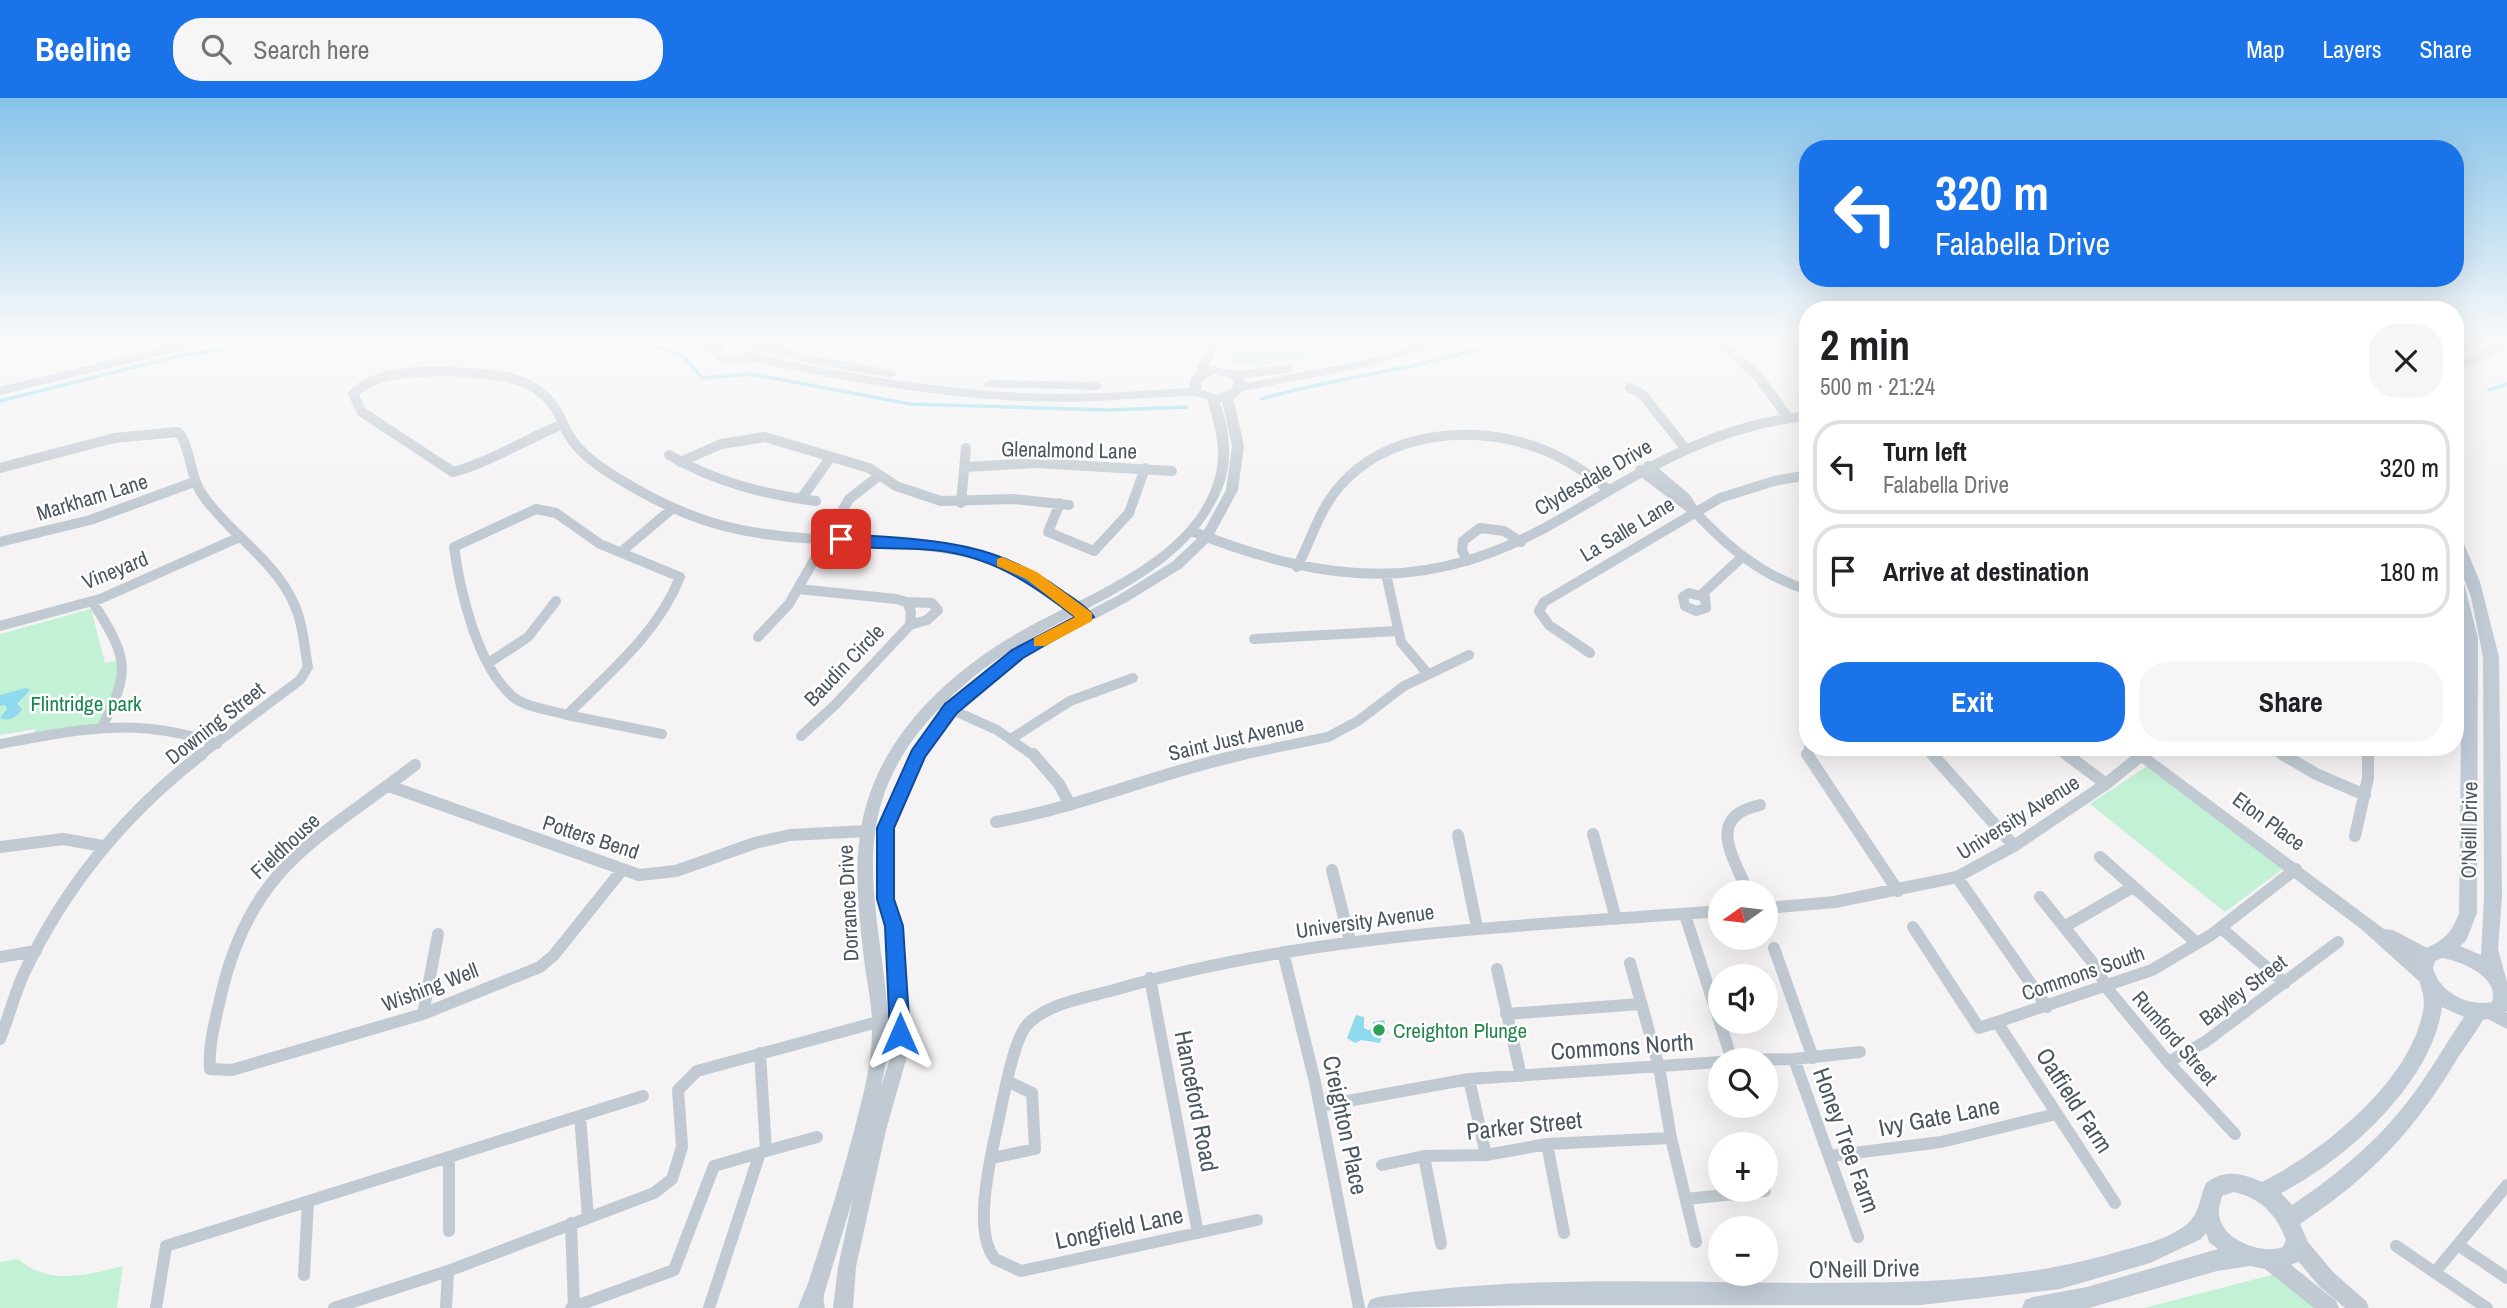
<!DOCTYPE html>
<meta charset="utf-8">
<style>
body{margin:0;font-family:"Archivo Narrow",sans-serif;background:#f6f6f6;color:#202124;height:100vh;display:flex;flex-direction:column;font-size:26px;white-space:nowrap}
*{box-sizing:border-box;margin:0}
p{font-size:23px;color:#757577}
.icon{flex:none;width:38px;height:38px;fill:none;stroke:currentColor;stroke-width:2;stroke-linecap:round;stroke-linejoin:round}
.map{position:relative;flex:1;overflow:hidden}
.drawer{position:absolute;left:1799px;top:203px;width:665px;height:455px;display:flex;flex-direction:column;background:#fff;border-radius:28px;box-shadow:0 7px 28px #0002}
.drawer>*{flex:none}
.guide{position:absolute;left:1799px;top:42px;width:665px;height:147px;border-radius:28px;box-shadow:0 7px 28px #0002;background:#1a73e8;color:#fff;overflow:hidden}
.needle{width:46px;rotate:256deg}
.buttons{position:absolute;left:1708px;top:782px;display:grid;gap:14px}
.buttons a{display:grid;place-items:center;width:70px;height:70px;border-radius:50%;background:#fff;box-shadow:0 7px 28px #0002;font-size:35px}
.pin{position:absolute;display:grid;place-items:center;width:60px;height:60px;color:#fff;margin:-30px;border-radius:14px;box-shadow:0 4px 10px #0006}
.me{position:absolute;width:77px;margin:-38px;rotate:0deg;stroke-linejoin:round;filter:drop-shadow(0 0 5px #0008)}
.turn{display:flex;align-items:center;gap:24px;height:147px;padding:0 21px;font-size:32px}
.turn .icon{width:91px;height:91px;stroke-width:2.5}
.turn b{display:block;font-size:49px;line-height:60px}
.round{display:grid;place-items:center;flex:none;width:74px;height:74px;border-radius:28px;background:#f6f6f6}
.summary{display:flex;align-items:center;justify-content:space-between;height:119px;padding:0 21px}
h1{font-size:42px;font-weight:700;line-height:52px}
.button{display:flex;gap:14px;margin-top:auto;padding:14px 21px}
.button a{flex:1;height:80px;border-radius:28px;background:#1a73e8;color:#fff;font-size:28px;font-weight:700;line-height:80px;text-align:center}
.button a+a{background:#f6f6f6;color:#202124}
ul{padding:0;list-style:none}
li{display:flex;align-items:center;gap:21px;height:94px;margin:0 14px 10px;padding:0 7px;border:4px solid #e0e0e0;border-radius:28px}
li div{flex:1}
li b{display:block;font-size:26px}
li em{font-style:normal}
header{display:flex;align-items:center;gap:42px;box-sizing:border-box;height:98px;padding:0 35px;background:#1a73e8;color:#fff}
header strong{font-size:33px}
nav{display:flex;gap:38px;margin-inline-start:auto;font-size:24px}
.search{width:490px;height:63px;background:#f6f6f6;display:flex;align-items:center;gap:18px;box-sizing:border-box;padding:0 24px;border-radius:28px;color:#757577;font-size:26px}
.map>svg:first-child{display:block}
.education{fill:#e6e4e5}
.green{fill:#c3f1d5}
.water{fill:#90daee}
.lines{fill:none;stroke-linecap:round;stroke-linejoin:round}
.stream{stroke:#90daee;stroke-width:3.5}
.minor-far1{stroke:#c1cad2;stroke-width:10}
.minor{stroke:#c1cad2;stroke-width:12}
.tertiary{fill:#c1cad2;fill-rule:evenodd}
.secondary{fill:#c1cbd6;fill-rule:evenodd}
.wall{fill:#b0b2b7}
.shaded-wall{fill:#909195}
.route{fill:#1a73e8;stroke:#114b97;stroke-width:2}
.slow{fill:#f59e0b}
.leisure-dot{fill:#2e9e5b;stroke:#fff;stroke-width:2.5}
.labels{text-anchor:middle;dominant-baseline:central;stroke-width:5;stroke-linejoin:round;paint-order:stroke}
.street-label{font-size:21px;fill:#4a5661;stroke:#fff}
.park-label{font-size:21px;fill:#17864f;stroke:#fff}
.leisure-label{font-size:21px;fill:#27864d;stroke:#fff;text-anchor:start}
.near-street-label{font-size:24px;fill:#4a5661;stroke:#fff}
</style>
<header>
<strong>Beeline</strong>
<div class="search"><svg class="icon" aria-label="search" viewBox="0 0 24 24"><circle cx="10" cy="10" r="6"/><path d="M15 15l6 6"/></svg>Search here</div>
<nav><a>Map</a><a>Layers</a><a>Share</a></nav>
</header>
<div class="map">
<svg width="2507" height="1210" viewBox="0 0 2507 1210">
<rect width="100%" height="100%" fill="#f5f3f3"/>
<path class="education" d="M1055 240H1123L1113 256 1098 259 1091 250Z"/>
<path class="green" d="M1228 240H1394L1260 268 1233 264 1225 254Z
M91 511 105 565 124 560 102 629 33 640 35 631 0 637V536Z
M2149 667 2284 770 2225 814 2090 706Z
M18 1161C48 1188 89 1177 123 1168L117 1210H0V1164Z
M2287 1173 2330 1210H2144Z"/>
<path class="water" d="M26 590 30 592 17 606 22 611C18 619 9 624 0 620L7 611 5 607 0 608V597Z
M1356 917 1364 919V930L1368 932 1373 931V924L1384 922 1388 935 1383 936 1380 945 1361 942 1355 945 1347 940Z"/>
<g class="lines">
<path class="stream" d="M629 240 682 257 702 280 751 276 910 306 1110 312 1187 309
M2489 292 2507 286
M1261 301C1341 277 1430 272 1507 240
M0 303 182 257 222 252 271 240"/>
<path class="minor-far1" d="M1721 245 1758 278 1787 318
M444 273C493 277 543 273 563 326 526 341 491 364 453 374L362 314 353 296C377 273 412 274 444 273Z
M1630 290 1642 296 1685 350
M563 326C574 352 596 367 619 381 647 398 678 414 710 424 800 452 897 434 988 459 1027 470 1056 494 1087 519
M669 357C715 384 763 396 816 403
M680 364 721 346 765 339 869 370 896 388 941 403 1014 401 1069 407
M965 369 1036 365 1172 373
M0 370 114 340 178 334 182 339C192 359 190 380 204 399 231 437 275 462 294 506 303 525 304 548 308 569L300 582 199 658
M1640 372 1694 413 1686 400 1648 368
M801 401 830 360
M961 405 966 350
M1060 405 1048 434 1094 453 1129 415 1145 370
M536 411 556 415 600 446 680 479C658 535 609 575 567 617 551 612 524 609 512 598 477 567 460 493 454 449Z
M1694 413C1728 449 1760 477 1808 492
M1191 433C1331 488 1433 497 1566 418 1644 372 1716 326 1808 318
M0 444 90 422 194 384
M621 454 673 410
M1467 463 1462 452 1463 443 1480 430 1504 433 1521 444
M1297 469C1311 443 1319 412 1339 389 1387 333 1475 325 1541 351 1566 360 1588 376 1609 392
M1386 476 1401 544 1428 576
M798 491 896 501 907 504 911 514 910 527 835 607 801 638
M1689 495 1705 499 1706 510 1696 513 1685 508 1683 499Z
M1701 497 1740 461
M92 503C126 557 133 570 102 629
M907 504 932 505 938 512 927 522 910 527
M0 528 100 501 240 439
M758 539 789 506 849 401 880 377
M1254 541 1397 533
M1590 555 1549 527 1539 513 1544 504 1720 400 1774 383 1808 377
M490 564 528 539 556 503
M937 605 997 632 1034 658
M567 617 662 636
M1014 639 1070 603 1133 580
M0 646C81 631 136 618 217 646
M1926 649 1934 658
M2056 649 2068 658
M2270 649 2285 658
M2368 649V658
M1236 658 1328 639 1358 623 1404 588 1469 557
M1808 658 1809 649
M2141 658 2152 649"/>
<path class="minor" d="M1033 656 1059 686 1070 707
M1807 656 1898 793
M1932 656 2014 748
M2066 656 2106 686
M2282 656 2316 676 2365 697
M415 667C318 742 251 767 221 897 216 921 208 946 210 971L232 972 423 916 540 869 554 857 622 772
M389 688 639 777 676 773 755 745 790 737 867 733
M996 724C1081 709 1160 674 1244 656
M1593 736 1616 821
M1458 737 1477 829
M2355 738 2368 680V656
M0 749 63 741 103 748
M2100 759 2197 845
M1332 772 1350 843
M1957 779 2047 909
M1748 794C1733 758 1705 719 1760 707
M2040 799 2097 870 2106 889 2168 964 2235 1036
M1766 810 1835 804 1957 779 2014 748 2106 686 2143 656
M1685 817 1732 962
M1913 829 1979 930 2152 872 2211 837 2296 771
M2064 829 2133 789
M2221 830 2285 885
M1774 850 1813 960
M1283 854 1315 984 1359 1210
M0 859 36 853
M1630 865 1659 969 1671 1040 1696 1144
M1497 871 1521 978
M1150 880 1198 1135
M423 916 438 836
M1506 916 1640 906
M1997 924 2115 1105
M0 941C9 919 14 897 24 875 66 787 124 716 202 656
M1794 961 1858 1139
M1736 962 1794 961 1860 954
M2168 964 2205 944 2338 844
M1469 981 1486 1057
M1320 1008 1469 981 1720 964
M580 1018 588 1119
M1547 1046 1564 1135
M766 1053 817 1039
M1424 1058 1441 1146
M1830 1058 1941 1044 2056 1016
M449 1060V1133
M992 1060 1035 1051 1032 995 1009 984
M1382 1067 1424 1058 1486 1057 1547 1046 1671 1040
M1686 1101 1765 1093
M1257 1122 1021 1173 995 1161C974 1135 988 1074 994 1043 1000 1019 1012 943 1027 927 1047 905 1086 900 1114 892 1311 835 1516 829 1720 813
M571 1125 574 1210
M2458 1147 2507 1180
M2396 1148 2487 1210
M2435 1174 2507 1087
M304 1177 308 1104
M156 1210 166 1148 643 998
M334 1210 448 1173 654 1095 672 1081 682 1049 678 992 697 973 900 918
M446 1210 448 1173
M571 1210 674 1172 714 1068 766 1053 760 955
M709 1210 760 1055"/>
<path class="tertiary" d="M1212 240H1222L1205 277H1197L1195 275Z
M1227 295 1233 299 1244 348 1238 392 1211 442 1182 470 1127 504 1022 560 956 615 924 659 893 730V801L902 828 908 906V955L886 1032 856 1169 853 1210H833L838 1169 853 1100 823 1200 825 1210H805L803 1200C822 1143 840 1087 855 1029 863 998 872 965 872 933 873 912 868 890 865 869 854 778 847 708 905 631 933 594 971 563 1011 539 1080 497 1200 462 1217 370 1221 347 1213 323 1207 301L1213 297 1217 298C1230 327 1234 362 1222 391 1187 475 1094 502 1022 546 990 564 960 588 935 615 838 720 882 808 889 931 890 949 885 970 881 988L892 955V906L886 828 877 801V730L911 656 946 607 1012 552 1117 498 1172 464 1202 436 1226 392 1232 348 1221 299Z
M2143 652 2384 831 2393 832 2433 853 2435 858 2433 863 2427 865 2417 861 2432 874 2434 879 2432 884 2426 886 2420 884 2361 831 2138 662 2136 658 2138 654Z
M2490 906 2507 915V931L2484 919 2482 914 2484 909Z
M2295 1135 2302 1137 2333 1174 2366 1203 2369 1210H2345L2319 1188 2288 1151 2286 1144 2288 1137Z
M2273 1156 2280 1158 2336 1203 2339 1210H2314L2266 1172 2264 1165 2266 1158Z"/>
<path class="secondary" d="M202 240H221L219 243 0 297V289Z
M671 240H688L710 248 720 240H733L722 251 725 257 738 258 754 250V244L758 243 814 258 891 272 897 276 891 280 813 266 760 251 757 257C844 275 933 291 1023 295 1078 298 1134 293 1189 290L1191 279 1212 268 1235 273 1288 267 1294 271 1288 275 1243 280 1246 285 1365 262 1441 240H1459L1367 269 1243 293C1224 314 1209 298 1189 298 1134 300 1079 306 1023 303 930 299 838 281 747 263 738 268 726 265 716 263L712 256ZM1214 276 1230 280 1234 285 1231 291 1217 297 1202 292 1201 284Z
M2477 240H2492L2455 260V251Z
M2501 240H2507V247L2488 260 2455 273V264L2480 254Z
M989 282 1097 284 1103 288 1097 292 985 289 983 286Z
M2455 436 2462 441 2480 484 2499 559 2502 799 2498 851 2507 884V913L2499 918 2483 922C2476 934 2467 946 2459 958 2414 1033 2373 1077 2300 1126L2307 1142 2298 1164 2275 1173 2250 1168 2217 1173 2089 1210H2022L2025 1202 2033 1199 2087 1189 2218 1151 2209 1144 2206 1135 2201 1141 2150 1165 2060 1191 1921 1207H1538L1367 1210 1370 1202 1378 1199C1520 1176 1673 1185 1817 1185 1915 1185 2012 1183 2107 1157 2132 1149 2164 1144 2186 1127 2199 1117 2200 1099 2206 1085 2226 1071 2240 1075 2262 1084 2323 1053 2410 984 2423 913 2428 889 2409 878 2421 852 2442 844 2451 837 2459 815L2462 540 2455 510V473L2462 478 2478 540 2477 815 2466 843 2460 848 2481 857 2484 799 2483 559 2471 499 2455 457ZM2442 860C2461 863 2500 879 2492 904 2468 909 2439 894 2433 870L2435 863ZM2442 909 2464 919C2446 945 2430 974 2411 999 2378 1043 2337 1077 2292 1107L2281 1095C2346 1062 2432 985 2442 909ZM2234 1094C2262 1101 2276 1116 2286 1142L2283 1149C2262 1157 2220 1142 2219 1115 2218 1110 2221 1103 2222 1098Z
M813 1189 821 1192 824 1200 820 1210H798L805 1192Z"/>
</g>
<path class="wall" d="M947 240H975L968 246Z"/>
<path class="shaded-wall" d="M966 240H975L968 246Z"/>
<linearGradient id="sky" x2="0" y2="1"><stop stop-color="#85c3ea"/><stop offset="0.59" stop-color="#fafafa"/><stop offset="1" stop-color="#fafafa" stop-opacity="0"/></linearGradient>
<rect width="2507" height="409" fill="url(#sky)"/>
<path class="route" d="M841 436C925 442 990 440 1061 492 1072 500 1087 508 1094 519L1023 560 957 615 925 659 894 730V801L903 828 910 936 907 943 900 945 893 943 890 936 885 828 877 801V730L912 652 945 606 1012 552 1075 519C1031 485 990 457 932 452 901 449 865 453 836 444L834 441Z"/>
<path class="slow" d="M1002 459 1037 474 1092 515V523L1045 548H1034V540L1075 519 1026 481 997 468V461Z"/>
<circle class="leisure-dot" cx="1379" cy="932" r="7"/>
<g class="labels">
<g class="street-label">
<text transform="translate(1069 352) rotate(1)">Glenalmond Lane</text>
<text transform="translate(1593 379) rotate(-30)">Clydesdale Drive</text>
<text transform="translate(92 399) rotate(-17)">Markham Lane</text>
<text transform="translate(1627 431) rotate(-31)">La Salle Lane</text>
<text transform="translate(115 472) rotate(-22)">Vineyard</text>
<text transform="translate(844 567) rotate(-46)">Baudin Circle</text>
<text transform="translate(215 625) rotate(-38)">Downing Street</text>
<text transform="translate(1236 640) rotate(-13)">Saint Just Avenue</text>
<text transform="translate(2018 719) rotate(-32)">University Avenue</text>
<text transform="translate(2269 723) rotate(36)">Eton Place</text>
<text transform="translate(2469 732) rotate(-89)">O'Neill Drive</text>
<text transform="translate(591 739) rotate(18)">Potters Bend</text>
<text transform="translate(285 748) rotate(-43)">Fieldhouse</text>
<text transform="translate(848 805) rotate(-93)">Dorrance Drive</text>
<text transform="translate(1365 823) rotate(-8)">University Avenue</text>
<text transform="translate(2083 875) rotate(-19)">Commons South</text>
<text transform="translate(430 889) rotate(-21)">Wishing Well</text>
<text transform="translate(2243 892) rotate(-37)">Bayley Street</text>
<text transform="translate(2175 940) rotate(49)">Rumford Street</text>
</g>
<g class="park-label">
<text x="86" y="605">Flintridge park</text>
</g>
<g class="leisure-label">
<text x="1393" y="932">Creighton Plunge</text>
</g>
<g class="near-street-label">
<text transform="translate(1622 948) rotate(-4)">Commons North</text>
<text transform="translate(2075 1002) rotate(57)">Oatfield Farm</text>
<text transform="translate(1197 1003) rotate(79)">Hanceford Road</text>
<text transform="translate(1939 1018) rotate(-11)">Ivy Gate Lane</text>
<text transform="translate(1346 1027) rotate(78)">Creighton Place</text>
<text transform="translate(1524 1027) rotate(-6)">Parker Street</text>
<text transform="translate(1847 1042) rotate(70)">Honey Tree Farm</text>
<text transform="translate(1119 1129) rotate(-12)">Longfield Lane</text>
<text transform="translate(1864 1170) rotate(-1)">O'Neill Drive</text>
</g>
</g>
</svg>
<div class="buttons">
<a><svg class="needle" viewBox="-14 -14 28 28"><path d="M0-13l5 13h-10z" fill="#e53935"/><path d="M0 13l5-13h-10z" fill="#757577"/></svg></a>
<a><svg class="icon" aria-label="sound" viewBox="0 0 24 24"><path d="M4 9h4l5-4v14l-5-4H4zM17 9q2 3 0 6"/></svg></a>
<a><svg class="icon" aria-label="search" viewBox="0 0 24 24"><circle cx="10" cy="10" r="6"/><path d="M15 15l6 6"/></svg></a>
<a>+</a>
<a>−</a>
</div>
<div class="pin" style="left:841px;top:441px;background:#d93025"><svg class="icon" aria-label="arrive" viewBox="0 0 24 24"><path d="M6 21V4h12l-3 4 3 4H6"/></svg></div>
<svg class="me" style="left:900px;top:936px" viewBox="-20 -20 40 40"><path d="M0-17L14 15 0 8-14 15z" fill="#1a73e8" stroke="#fff" stroke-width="4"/></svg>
<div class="guide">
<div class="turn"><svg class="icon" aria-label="left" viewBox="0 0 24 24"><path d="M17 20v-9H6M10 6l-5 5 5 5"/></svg><div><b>320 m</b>Falabella Drive</div></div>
</div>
<section class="drawer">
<div class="summary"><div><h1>2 min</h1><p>500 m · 21:24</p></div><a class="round"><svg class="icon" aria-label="close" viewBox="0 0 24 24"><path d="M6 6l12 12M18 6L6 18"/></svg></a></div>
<ul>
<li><svg class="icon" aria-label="left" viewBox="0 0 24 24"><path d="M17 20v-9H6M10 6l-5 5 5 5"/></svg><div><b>Turn left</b><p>Falabella Drive</p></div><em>320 m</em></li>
<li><svg class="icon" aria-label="arrive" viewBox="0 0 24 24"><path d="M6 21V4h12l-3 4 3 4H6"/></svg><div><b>Arrive at destination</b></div><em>180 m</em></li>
</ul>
<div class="button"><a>Exit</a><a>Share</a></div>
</section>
</div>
